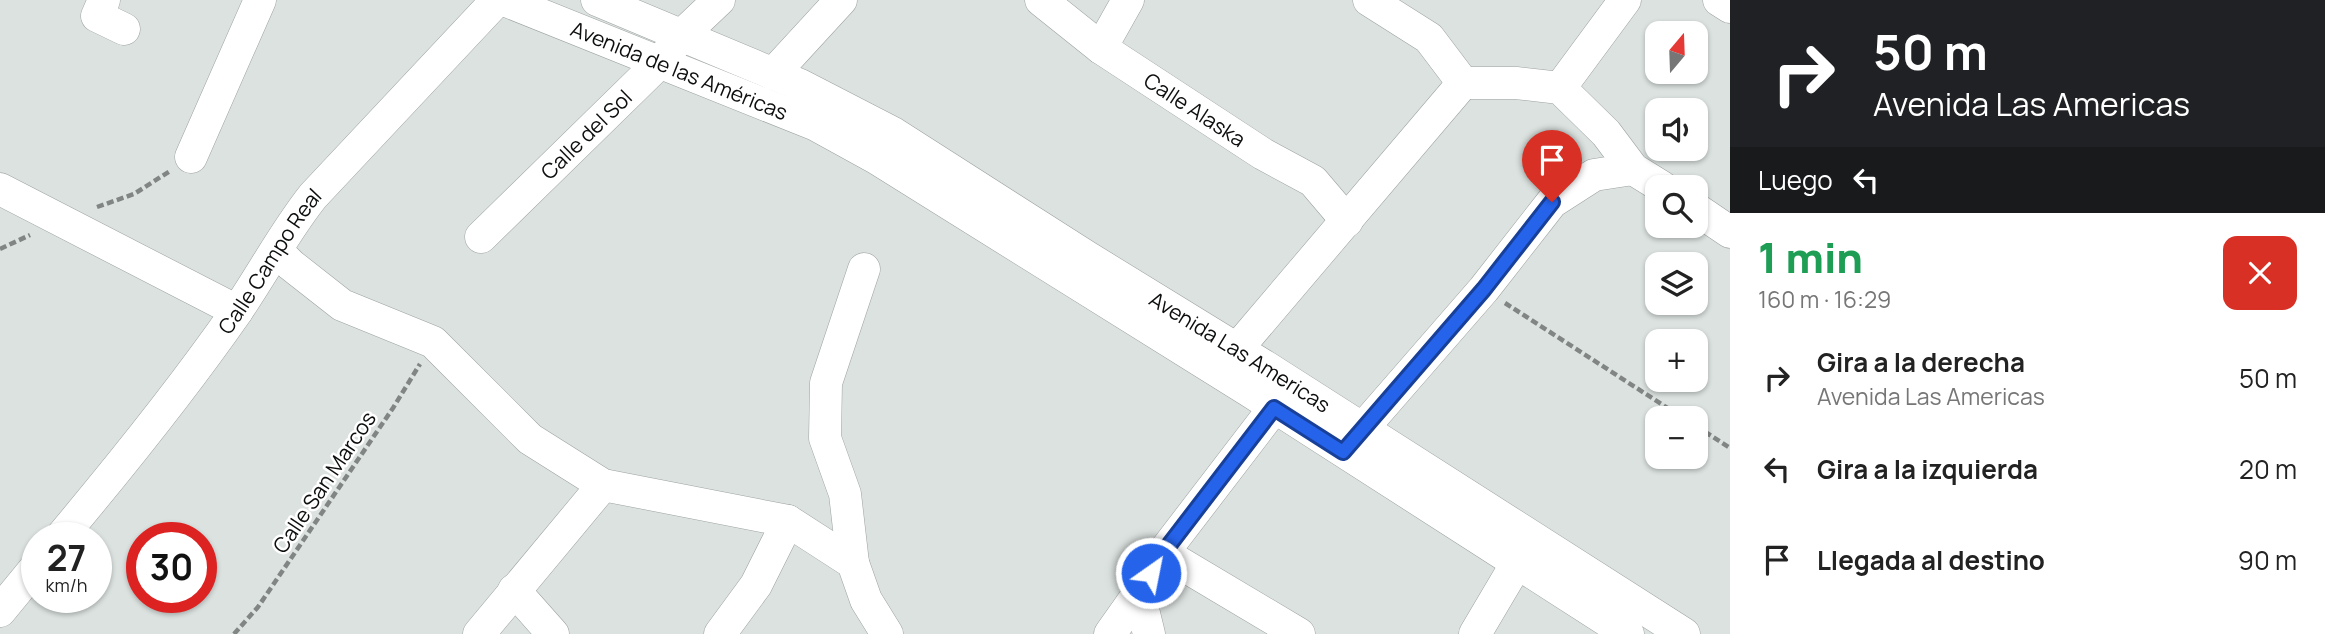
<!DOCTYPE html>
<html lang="es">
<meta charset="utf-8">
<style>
body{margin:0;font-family:Manrope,sans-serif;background:#f2f2f2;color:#222;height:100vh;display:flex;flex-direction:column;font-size:26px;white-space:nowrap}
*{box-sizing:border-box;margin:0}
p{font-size:23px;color:#767676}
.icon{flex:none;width:38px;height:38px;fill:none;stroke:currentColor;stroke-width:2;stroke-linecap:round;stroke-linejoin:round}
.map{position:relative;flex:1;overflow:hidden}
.side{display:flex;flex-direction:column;background:#fff;width:595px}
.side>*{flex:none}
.hud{background:#202124;color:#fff;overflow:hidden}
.needle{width:46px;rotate:19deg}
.buttons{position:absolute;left:1645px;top:21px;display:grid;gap:14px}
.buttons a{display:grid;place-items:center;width:63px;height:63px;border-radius:14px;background:#fff;box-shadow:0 2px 5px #0004;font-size:35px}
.speed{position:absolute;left:21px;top:522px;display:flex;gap:14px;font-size:35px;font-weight:700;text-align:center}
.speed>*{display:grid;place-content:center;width:91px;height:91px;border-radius:50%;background:#fff;box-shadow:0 2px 5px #0004;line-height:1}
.speed small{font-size:18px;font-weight:400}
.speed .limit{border:10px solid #d22;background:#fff;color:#111}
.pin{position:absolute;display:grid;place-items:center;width:60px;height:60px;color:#fff;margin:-72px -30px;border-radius:50% 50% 50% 0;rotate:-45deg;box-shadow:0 0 7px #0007}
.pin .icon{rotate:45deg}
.me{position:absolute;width:77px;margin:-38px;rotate:33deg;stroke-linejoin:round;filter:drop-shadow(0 0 5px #0008)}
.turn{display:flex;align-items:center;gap:24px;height:147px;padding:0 28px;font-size:32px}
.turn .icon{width:91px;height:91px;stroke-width:2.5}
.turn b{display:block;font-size:49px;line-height:60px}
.then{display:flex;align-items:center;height:66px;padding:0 28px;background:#0003;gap:14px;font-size:26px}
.round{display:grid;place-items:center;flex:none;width:74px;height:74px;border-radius:14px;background:#f2f2f2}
.summary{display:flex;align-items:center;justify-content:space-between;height:119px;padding:0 28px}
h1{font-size:42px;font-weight:800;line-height:52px;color:#1e9e55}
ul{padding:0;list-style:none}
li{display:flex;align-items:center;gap:21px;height:91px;padding:0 28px}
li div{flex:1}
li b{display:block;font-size:26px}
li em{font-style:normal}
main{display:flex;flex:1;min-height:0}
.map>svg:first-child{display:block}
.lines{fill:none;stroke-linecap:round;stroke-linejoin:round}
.minor-casing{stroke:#9da3a0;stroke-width:33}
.path{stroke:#818583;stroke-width:4.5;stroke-dasharray:7 3.5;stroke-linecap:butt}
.minor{stroke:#fff;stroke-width:32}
.route-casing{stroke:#184099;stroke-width:18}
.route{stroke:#2563eb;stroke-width:12}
.labels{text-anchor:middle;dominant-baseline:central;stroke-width:5;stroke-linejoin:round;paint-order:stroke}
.street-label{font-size:21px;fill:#0c0e0d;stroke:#fff}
</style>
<main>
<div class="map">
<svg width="1730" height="634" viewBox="0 0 1730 634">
<rect width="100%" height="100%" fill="#dbe2df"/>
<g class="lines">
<defs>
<g id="minor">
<path d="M104 0 97 16 124 29"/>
<path id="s1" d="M504 0 816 125 876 158 1251 392 1628 634"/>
<path id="s2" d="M597 0 800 85 893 133 1087 257 1266 367 1684 634"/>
<path id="s3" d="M1041 0 1101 48 1263 154 1313 181 1347 221"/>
<path d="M1369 0 1429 38 1463 83"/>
<path d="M1719 0 1730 7"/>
<path d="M1101 48 1128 0"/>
<path d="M773 74 841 0"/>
<path d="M1463 83H1516L1560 88 1606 133 1633 169 1662 187"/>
<path d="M1560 88 1625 0"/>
<path d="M191 157 260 0"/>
<path d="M0 189 237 311"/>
<path d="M1696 209 1730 232"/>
<path id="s4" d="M481 237 660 62 682 35 719 0"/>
<path d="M277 251 291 265 342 305 433 342 530 439 603 485 788 521 853 563 866 600 887 634"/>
<path d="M1236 350 1463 83"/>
<path d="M1350 443 1484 289 1552 202 1594 175 1633 169"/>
<path id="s5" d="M61 537C123 463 182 390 237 311 263 273 285 231 313 196L497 0"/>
<path d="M1163 553 1299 634"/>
<path d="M853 563 845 494 825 438 826 383 864 269"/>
<path d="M514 590 553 634"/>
<path d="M1139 593 1149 634"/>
<path d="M0 611 37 566"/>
<path d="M479 634 603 485"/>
<path d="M720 634 756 585 788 521"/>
<path d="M1110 634 1139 593 1163 553 1274 408"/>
<path d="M1475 634 1517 563 1530 546"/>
</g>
</defs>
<use href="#minor" class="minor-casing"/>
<path class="path" d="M97 207 134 194 170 171
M0 249 30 235
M1505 303 1683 418
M1696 426 1730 448
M234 634 258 607 393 408 420 364"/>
<use href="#minor" class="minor"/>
</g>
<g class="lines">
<defs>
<path id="route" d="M1151 573 1163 553 1274 408 1343 452 1484 289 1552 202"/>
</defs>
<use href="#route" class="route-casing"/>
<use href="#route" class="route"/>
</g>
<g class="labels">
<g class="street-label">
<text stroke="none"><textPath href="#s1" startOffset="189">Avenida de las Américas</textPath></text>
<text stroke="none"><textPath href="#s3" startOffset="189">Calle Alaska</textPath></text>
<text stroke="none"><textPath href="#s4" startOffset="147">Calle del Sol</textPath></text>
<text stroke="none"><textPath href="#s5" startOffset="346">Calle Campo Real</textPath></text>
<text stroke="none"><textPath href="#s2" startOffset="735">Avenida Las Americas</textPath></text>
<text transform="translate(324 482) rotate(-56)">Calle San Marcos</text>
</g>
</g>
</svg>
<div class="buttons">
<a><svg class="needle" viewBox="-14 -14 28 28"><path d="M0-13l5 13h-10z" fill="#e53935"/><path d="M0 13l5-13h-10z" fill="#767676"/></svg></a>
<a><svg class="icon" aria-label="sound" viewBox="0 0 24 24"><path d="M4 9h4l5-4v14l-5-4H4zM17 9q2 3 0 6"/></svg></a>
<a><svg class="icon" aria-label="search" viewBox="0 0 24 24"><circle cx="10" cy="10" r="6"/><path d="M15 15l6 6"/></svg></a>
<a><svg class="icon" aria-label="layers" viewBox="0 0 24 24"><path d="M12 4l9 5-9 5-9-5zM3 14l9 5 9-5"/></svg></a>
<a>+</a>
<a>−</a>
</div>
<div class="speed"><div>27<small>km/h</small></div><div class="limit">30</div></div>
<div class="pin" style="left:1552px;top:202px;background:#d93025"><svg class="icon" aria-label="arrive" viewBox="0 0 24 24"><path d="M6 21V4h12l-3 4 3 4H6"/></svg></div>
<svg class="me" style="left:1151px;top:573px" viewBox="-20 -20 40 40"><circle r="17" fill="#2563eb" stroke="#fff" stroke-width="3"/><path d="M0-11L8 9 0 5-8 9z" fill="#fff"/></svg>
</div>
<section class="side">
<div class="hud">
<div class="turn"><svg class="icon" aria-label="right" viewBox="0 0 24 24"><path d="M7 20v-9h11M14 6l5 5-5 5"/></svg><div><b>50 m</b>Avenida Las Americas</div></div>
<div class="then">Luego<svg class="icon" aria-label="left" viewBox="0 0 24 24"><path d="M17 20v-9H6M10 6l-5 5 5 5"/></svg></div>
</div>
<div class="summary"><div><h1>1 min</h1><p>160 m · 16:29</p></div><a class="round" style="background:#d93025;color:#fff"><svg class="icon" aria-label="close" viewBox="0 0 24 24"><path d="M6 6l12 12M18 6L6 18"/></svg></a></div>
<ul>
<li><svg class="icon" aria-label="right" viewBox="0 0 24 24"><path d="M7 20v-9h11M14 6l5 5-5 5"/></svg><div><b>Gira a la derecha</b><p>Avenida Las Americas</p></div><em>50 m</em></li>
<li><svg class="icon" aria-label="left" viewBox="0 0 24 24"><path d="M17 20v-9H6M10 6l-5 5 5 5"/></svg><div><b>Gira a la izquierda</b></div><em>20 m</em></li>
<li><svg class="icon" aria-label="arrive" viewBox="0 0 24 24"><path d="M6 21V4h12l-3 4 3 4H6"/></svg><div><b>Llegada al destino</b></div><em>90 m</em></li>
</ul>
</section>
</main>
